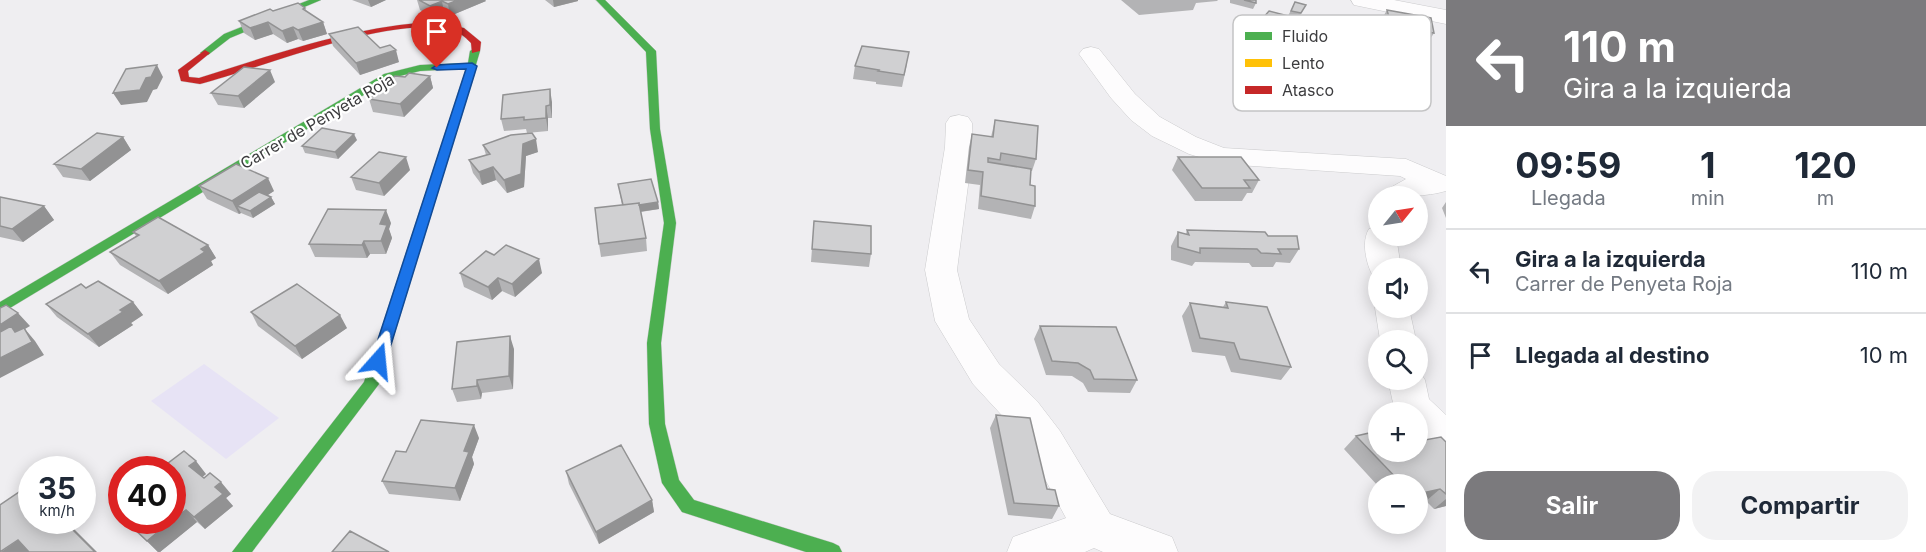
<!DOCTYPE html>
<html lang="es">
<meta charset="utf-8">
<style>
body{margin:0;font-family:Inter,sans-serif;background:#f2f2f3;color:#1f2937;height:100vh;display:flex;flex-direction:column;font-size:22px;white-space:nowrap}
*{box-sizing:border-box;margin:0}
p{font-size:20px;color:#747a83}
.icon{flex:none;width:33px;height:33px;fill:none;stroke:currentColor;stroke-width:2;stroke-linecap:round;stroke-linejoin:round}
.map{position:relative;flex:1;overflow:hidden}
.side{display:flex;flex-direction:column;background:#fff;width:480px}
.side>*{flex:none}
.hud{background:#7b7a7d;color:#fff;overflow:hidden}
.needle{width:39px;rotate:60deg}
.buttons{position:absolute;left:1368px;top:186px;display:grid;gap:12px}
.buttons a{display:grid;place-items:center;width:60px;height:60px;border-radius:50%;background:#fff;box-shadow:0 3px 15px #0003;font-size:30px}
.speed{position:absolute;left:18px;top:456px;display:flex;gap:12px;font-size:30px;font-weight:700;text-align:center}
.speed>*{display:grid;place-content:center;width:78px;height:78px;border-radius:50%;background:#fff;box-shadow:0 3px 15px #0003;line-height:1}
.speed small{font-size:15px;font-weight:400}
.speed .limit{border:9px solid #d22;background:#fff;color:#111}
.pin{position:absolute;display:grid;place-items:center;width:51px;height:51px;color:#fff;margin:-62px -26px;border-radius:50% 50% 50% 0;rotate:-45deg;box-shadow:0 0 6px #0007}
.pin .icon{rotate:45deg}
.me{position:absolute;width:66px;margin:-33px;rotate:18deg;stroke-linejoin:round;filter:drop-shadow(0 0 4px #0008)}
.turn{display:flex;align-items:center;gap:21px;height:126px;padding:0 18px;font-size:27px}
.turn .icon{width:78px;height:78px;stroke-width:2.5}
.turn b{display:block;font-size:42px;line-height:51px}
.eta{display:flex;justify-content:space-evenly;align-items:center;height:102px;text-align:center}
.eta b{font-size:36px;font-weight:700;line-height:42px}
.button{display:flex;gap:12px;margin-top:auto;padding:12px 18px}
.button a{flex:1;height:69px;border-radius:24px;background:#7b7a7d;color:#fff;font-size:24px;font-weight:700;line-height:69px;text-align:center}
.button a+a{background:#f2f2f3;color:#1f2937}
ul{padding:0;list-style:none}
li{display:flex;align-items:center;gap:18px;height:84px;padding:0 18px;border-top:2px solid #e0e1e3}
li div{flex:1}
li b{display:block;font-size:22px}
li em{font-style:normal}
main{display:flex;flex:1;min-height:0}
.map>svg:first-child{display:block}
.green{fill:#e7e3f5}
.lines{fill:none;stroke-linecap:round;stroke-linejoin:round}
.street-casing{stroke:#cbcbcd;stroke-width:1}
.fast-casing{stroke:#cbcbcd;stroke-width:1}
.slow-casing{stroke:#cbcbcd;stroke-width:1}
.jam-casing{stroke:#cbcbcd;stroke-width:1}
.street{fill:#fdfcfd;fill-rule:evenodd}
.fast{fill:#4caf50;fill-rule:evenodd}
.slow{fill:#ffc107;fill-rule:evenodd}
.jam{fill:#c62828;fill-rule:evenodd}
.wall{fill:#b3b3b5}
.shaded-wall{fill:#929293}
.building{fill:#d0d0d2;stroke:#929293;stroke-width:1.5}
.route{fill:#1a73e8;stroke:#114b97;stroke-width:1.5}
.labels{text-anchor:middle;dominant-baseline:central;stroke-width:4.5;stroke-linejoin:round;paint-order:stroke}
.far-street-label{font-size:16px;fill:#3c3c3e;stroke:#fff}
.key{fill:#fff;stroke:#c4c4c5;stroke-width:1.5}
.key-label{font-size:16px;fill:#3c3c3e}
</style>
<main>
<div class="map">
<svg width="1446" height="552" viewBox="0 0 1446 552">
<rect width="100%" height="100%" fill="#efeef1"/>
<path class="green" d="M204 364 279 418 226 459 151 401Z"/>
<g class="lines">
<defs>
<path id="street" d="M1351 0H1394L1446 10V24L1354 5Z
M1091 47 1099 49 1135 94 1160 117 1196 137 1224 148 1406 159 1446 176V191C1425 197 1405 196 1384 196L1388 189 1406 179 1400 176 1223 164 1189 154 1152 136 1131 120 1111 98 1079 54 1083 49Z
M959 115 968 117 972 123 973 147 957 270 969 319 999 364 1037 401 1060 431 1110 514 1172 537 1178 552H1103L1094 548 1085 552H1007L1013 537 1066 518 1032 455 1009 423 973 384 935 321 925 270 945 147 946 123 950 117Z
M1378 226V236H1396L1401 268H1378V277L1373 276C1366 264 1361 241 1369 229Z
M1378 302V308H1409L1416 340H1380L1375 308Z
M1418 369 1425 380 1429 399 1446 415V457L1432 452 1418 438V412H1395L1388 380H1418Z"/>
<path id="fast" d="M309 0H321L230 38 208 55 200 53 224 34Z
M596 0H605L656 51 660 129 676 223 661 343 665 424 679 480 694 500 833 543 839 546 842 552H806L682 512 662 483 649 424 647 343 664 223 650 129 646 52Z
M475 48 480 51 475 68 420 71 392 78 0 314V302L384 74 420 65 468 63 470 51Z
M432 188 438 192 379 384 252 552H232L364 382 426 192Z"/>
<path id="slow" d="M472 63 477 66 438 192 432 196 428 195 426 192 467 66Z"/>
<path id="jam" d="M434 22 464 28 481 42 480 51 472 53 471 43C467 39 462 34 456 32 402 10 258 69 200 84L181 81 178 70 205 50 210 53 188 71 189 77 199 78C276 54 353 26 434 22Z"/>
</defs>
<use href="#street" class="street-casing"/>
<use href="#fast" class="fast-casing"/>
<use href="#slow" class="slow-casing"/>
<use href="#jam" class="jam-casing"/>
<use href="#street" class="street"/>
<use href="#fast" class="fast"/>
<use href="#slow" class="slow"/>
<use href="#jam" class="jam"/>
</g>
<path class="wall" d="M352 0H386L371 7Z
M417 0H485L486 1 450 16 444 13 433 17 420 10Z
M545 0H578V1L554 7Z
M1121 0H1218L1217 1 1196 3 1193 10 1139 15Z
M1230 0H1256V3L1253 9 1230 3Z
M1295 2 1306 5 1298 19 1319 24 1359 27 1343 55 1256 31 1262 19 1288 16Z
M305 8 307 12 323 22 327 34 303 41 298 39 287 43 273 34 255 40 244 33 239 21 273 11Z
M1387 10 1434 33 1427 44 1405 40 1403 36 1383 32 1380 22Z
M329 34 380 48 399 62 360 75 333 46Z
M907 64 902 87 876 84V82L853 79 855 66Z
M430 76 433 88 404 117 373 112 369 99 405 77Z
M275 82 244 108 218 105 211 93Z
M552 102V118H548V131L527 133 526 129 504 131 501 119Z
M995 120 1036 159 1032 171H1030V185L1035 206 1031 219 978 209 980 185 965 183 969 147 972 134 991 137Z
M123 137 131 150 90 181 63 177 54 164Z
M357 140 338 159 305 153 302 146Z
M483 145 538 152 526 156 524 187 507 193 496 180 482 185 473 173 469 160 486 155Z
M1178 157 1259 180 1252 193H1247L1242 201H1195L1172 170Z
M410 170 384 196 356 190 351 177Z
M618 184 658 202 659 209 641 212 646 238 647 251 601 257 599 244 622 205Z
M199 186 274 191 267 195 271 197 275 204 253 218 241 213 239 214 207 199Z
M0 197 44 206 54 220 23 242 0 237Z
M1446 202V218L1442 208Z
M814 221 871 254 869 267 811 262Z
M391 223 389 229 392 238 386 254H370L367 258 315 257 309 244Z
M1187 230 1268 236 1299 249 1290 263 1276 262 1273 267H1252L1249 263 1195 262 1192 266 1171 260V246L1178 232 1186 234Z
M133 232 208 245 216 258 211 261 213 265 168 294 120 265 110 252 136 236Z
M494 255 542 273 515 297 502 291 492 300 464 287 460 273Z
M86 288 133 302 143 315 131 323 133 325 99 347 57 317 46 304Z
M1226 302 1291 367 1281 380 1231 372 1225 356 1192 352 1182 316 1190 303 1223 307Z
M251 312 347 328 302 359 258 326Z
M1040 326 1137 380 1130 393 1088 392 1083 383 1072 376 1046 375 1034 339Z
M514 349 513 389 482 393 481 399 457 402 452 389Z
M996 415 1059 506 1052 519 1008 515 990 428Z
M1356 436 1446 442V506L1434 509 1426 501 1418 503V484H1378V486L1344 449Z
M479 438 472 457 474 464 460 501 389 494 382 481 406 452Z
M172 470 206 474 202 477 231 494 226 498 233 506 205 529 197 522 160 552H158L128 523 172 520Z
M566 471 652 500 654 512 599 544 569 484Z"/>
<path class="shaded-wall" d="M368 0H386L371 7Z
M458 0H485L486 1 450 16 448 4Z
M553 0H578V1L554 7Z
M442 1 444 13 433 17 430 6Z
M268 22 273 34 255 40 250 28Z
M323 22 327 34 303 41 298 30Z
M293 27 298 39 287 43 282 31Z
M396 50 399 62 360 75 356 63Z
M157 65 163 77 157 89 153 90 147 102 121 105 113 93 146 78Z
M270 70 275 82 244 108 238 96Z
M430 76 433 88 404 117 400 104Z
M550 89 552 102V118L550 105Z
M546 106 548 118V131L546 118Z
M354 134 357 140 338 159 335 152Z
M123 137 131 150 90 181 81 169Z
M536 139 538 152 526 156 524 187 507 193 504 180 523 144Z
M406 157 410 170 384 196 379 183Z
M493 167 496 180 482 185 479 172Z
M268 178 274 191 246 210 237 206 241 213 239 214 232 201Z
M271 197 275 204 253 218 250 211Z
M658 202 659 209 624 214 623 207Z
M44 206 54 220 23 242 12 229Z
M386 210 391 223 389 229 392 238 386 254 381 241 380 224Z
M364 241 370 254 367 258 362 245Z
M208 245 216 258 211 261 213 265 168 294 159 281Z
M539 259 542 273 515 297 512 284Z
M498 278 502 291 492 300 488 287Z
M133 302 143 315 131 323 133 325 99 347 88 334 120 310Z
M18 313 30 326 25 329 35 341 44 355 0 378V325Z
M340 315 347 328 302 359 295 346Z
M510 336 514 349 513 389 509 376Z
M477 380 482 393 481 399 477 386Z
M474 425 479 438 472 457 474 464 460 501 455 488 464 451Z
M196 461 206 474 200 479 189 466Z
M221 482 231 494 226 498 233 506 205 529 194 517 215 487Z
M1440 489 1426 501 1418 503V494Z
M1446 499V506L1434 509Z
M652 500 654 512 599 544 596 532Z
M186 510 197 522 160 552H158L147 541Z
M63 520H65L97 552H95Z
M18 540 33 552H1Z"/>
<path class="building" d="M419 0H458L448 4 442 1 430 6Z
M1244 0H1256V3Z
M1295 2 1306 5 1301 13 1291 11Z
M298 3 305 8 303 9 323 22 298 30 293 27 282 31 268 22 250 28 239 21 270 9 273 11Z
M1387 10 1431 18 1434 33 1413 29 1411 24 1390 21Z
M1269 11 1319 24 1323 18 1359 27 1350 44 1262 19Z
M358 27 380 48 390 45 396 50 356 63 329 34Z
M862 46 909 52 904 75 878 71 879 70 855 66Z
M157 65 151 77 146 78 140 90 113 93 126 69Z
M244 67 270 70 238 96 211 93Z
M409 73 430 76 400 104 369 99 395 76 405 77Z
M550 89V105L546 106V118L524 120V117L501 119 503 95Z
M995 120 1038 126 1036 159 1001 153 1000 160 988 158V162L1031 169 1030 185 1035 186V206L981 196 983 172 968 170 972 134 993 137Z
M322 128 354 134 335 152 302 146Z
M97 133 123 137 81 169 54 164Z
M532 133 536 139 523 144 521 174 504 180 493 167 479 172 469 160 490 154 483 145 511 135Z
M379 152 406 157 379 183 351 177Z
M1178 157H1241L1259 180H1244L1250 188H1202Z
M236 164 268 178 232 201 199 186Z
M651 179 658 202 639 205V203L623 205 618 184Z
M259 192 271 197 250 211 237 206Z
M0 197 44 206 12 229 0 226Z
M639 203 646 238 599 244 595 208Z
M328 209 386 210 380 224 387 225 381 241H364L362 245 309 244Z
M158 217 208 245 201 249 205 252 159 281 110 252 139 235 133 232Z
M814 221 871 226V254L812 249Z
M1187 230 1265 232 1268 236H1297L1299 249H1278L1281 254 1261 253 1257 249 1200 248V253L1178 247V232L1189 235Z
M506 245 539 259 512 284 498 278 488 287 460 273 486 251 494 255Z
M98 281 133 302 120 310 123 312 88 334 46 304 81 284 86 288Z
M297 284 340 315 295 346 251 312Z
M1226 302 1267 307 1291 367 1240 359 1234 343 1200 338 1190 303 1228 308Z
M6 305 18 313 0 325V308Z
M11 326 15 332 24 328 32 342 0 358V332Z
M1040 326 1116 327 1137 380 1094 379 1090 370 1078 363 1052 361Z
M510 336 509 376 477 380V386L452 389 457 342Z
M996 415 1030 418 1047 489 1055 490 1059 506 1014 503Z
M421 420 474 425 464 451 469 452 455 488 382 481 396 451 406 452Z
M1378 431V452H1418V433L1425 440 1441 437 1446 442V494L1440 489 1418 494V484H1402L1356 436Z
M621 445 652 500 596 532 566 471Z
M184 451 196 461 189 466 204 478 210 473 221 482 215 487 223 494 194 517 186 510 172 520V470H159Z
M28 486 32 489V520H63L95 552H29L18 540 0 552V505Z
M132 520H172L147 541 128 523Z
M350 531 389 552H332Z"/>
<path class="route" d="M472 63 477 66 386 361 384 365H373L371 361 466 69 437 70 432 68 437 65Z"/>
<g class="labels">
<g class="far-street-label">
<text transform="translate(317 121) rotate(-30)">Carrer de Penyeta Roja</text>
</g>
</g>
<rect x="1233" y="15" width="198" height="96" rx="9" class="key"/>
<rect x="1245" y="32" width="27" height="8" fill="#4caf50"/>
<rect x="1245" y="59" width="27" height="8" fill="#ffc107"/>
<rect x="1245" y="86" width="27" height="8" fill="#c62828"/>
<g class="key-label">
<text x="1282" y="42">Fluido</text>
<text x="1282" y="69">Lento</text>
<text x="1282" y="96">Atasco</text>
</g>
</svg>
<div class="buttons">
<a><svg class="needle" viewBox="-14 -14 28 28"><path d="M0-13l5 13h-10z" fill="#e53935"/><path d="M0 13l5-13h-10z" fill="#747a83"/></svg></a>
<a><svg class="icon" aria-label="sound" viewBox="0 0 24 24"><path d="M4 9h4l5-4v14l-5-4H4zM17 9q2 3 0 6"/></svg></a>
<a><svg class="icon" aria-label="search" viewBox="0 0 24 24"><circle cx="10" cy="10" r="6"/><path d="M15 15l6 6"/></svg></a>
<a>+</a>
<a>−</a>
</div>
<div class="speed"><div>35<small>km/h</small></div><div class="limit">40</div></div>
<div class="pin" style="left:437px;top:68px;background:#d93025"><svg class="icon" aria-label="arrive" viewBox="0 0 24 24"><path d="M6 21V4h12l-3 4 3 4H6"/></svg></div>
<svg class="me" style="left:378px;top:361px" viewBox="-20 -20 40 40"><path d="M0-17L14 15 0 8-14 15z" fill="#1a73e8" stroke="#fff" stroke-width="4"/></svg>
</div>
<section class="side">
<div class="hud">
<div class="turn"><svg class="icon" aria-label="left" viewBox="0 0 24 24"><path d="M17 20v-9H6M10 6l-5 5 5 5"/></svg><div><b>110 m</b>Gira a la izquierda</div></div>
</div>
<div class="eta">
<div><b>09:59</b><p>Llegada</p></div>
<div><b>1</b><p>min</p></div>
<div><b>120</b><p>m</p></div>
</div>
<ul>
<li><svg class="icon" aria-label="left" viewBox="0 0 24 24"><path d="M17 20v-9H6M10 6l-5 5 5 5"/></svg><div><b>Gira a la izquierda</b><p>Carrer de Penyeta Roja</p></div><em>110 m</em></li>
<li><svg class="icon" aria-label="arrive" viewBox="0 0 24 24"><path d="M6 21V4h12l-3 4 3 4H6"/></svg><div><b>Llegada al destino</b></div><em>10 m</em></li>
</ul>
<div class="button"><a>Salir</a><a>Compartir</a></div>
</section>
</main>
